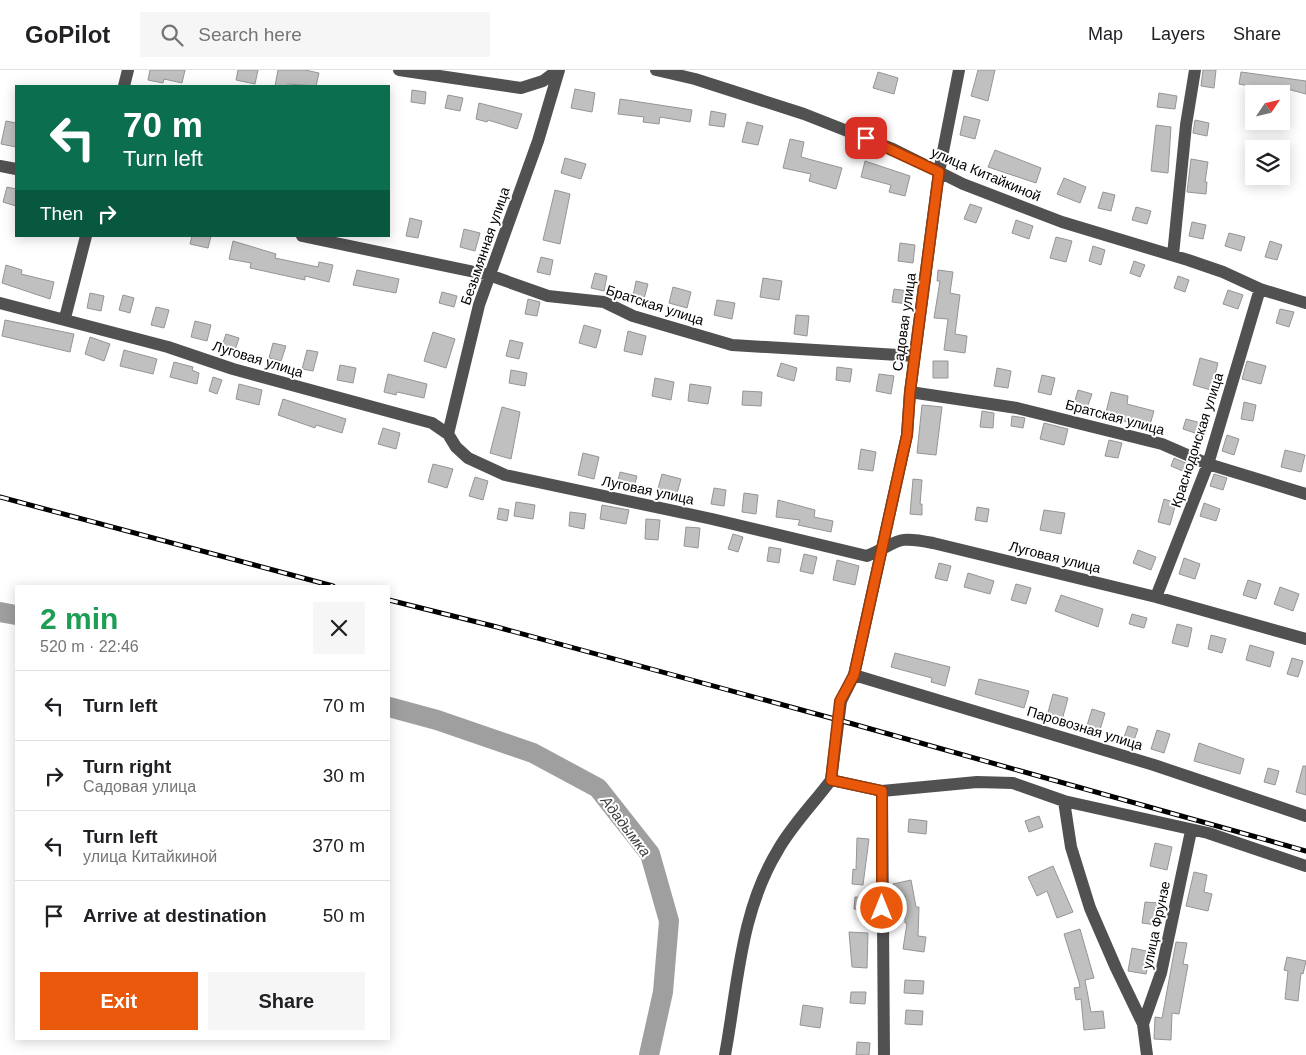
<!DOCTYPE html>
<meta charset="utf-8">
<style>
body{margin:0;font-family:Arial,sans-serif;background:#f6f6f6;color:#202124;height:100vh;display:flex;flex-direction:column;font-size:19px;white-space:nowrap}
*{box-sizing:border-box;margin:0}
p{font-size:16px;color:#757577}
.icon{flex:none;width:28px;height:28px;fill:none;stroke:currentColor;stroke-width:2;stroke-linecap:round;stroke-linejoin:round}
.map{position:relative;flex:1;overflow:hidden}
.panel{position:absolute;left:15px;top:515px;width:375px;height:455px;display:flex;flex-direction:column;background:#fff;border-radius:0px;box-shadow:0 2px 12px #0003}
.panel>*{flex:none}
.guide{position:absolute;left:15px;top:15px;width:375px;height:152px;border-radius:0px;box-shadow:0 2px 12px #0003;background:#0b6e4f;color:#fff;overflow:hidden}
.needle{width:32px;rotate:55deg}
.tools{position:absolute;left:1245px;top:15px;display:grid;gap:10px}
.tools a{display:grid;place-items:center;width:45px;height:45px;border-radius:0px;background:#fff;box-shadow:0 2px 12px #0003;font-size:25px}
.pin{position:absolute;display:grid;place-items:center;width:42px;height:42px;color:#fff;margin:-21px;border-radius:10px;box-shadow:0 2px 8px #0006}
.me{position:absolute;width:55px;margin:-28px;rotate:0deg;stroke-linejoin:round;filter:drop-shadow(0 0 4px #0008)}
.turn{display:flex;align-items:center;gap:18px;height:105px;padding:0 25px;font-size:22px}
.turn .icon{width:65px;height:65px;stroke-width:2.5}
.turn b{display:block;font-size:35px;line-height:42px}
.then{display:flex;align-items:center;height:48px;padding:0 25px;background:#0003;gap:10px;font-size:19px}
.round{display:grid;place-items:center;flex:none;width:52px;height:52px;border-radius:0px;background:#f6f6f6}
.headline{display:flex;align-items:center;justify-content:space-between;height:85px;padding:0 25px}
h1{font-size:30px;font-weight:700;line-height:38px;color:#1e9e55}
.primary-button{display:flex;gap:10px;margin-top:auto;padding:10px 25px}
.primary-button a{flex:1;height:58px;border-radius:0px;background:#ea580c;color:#fff;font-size:20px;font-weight:700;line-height:58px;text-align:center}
.primary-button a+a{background:#f6f6f6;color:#202124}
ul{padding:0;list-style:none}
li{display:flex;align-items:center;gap:15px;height:70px;padding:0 25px;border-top:1px solid #e0e0e0}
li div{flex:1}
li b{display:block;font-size:19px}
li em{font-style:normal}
header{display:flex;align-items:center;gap:30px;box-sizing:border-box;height:70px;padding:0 25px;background:#fff;border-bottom:1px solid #e0e0e0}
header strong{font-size:24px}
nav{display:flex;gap:28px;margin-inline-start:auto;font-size:18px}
.search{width:350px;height:45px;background:#f6f6f6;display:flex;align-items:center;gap:12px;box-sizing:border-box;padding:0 18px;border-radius:0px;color:#757577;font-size:19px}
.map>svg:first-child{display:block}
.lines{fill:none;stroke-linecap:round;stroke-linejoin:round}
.river{stroke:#9f9f9f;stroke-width:20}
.building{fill:#c0c0c0;stroke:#959595}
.minor{stroke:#515151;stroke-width:12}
.rail-casing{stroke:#000;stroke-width:5}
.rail{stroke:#fff;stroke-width:3;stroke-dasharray:9;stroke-linecap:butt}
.route-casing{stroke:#983908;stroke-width:12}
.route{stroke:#ea580c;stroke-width:9}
.labels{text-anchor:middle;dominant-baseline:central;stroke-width:4;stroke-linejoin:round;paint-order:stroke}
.street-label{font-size:14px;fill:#000;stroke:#fff}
.water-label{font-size:15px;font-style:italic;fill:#404040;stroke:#fff}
</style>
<header>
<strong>GoPilot</strong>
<div class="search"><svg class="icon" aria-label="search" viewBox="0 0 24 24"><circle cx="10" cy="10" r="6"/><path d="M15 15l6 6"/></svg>Search here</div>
<nav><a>Map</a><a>Layers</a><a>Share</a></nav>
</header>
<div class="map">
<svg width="1306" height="985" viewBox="0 0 1306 985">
<rect width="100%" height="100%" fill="#fff"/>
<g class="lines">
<path class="river" d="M0 542 16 545
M389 637 437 650 533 683 598 718 650 784 669 851 663 922 649 985"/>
</g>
<path class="building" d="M150 0H185L182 13 164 9 163 13 148 10Z
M238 0H258L255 14 236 10Z
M278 0H305L319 3 316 16 288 14V16H275Z
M978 0H995L988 31 971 26Z
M1203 0H1216L1214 18 1201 16Z
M878 2 898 8 894 24 873 18Z
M1241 2 1306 11V24L1287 19 1286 24 1239 14Z
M575 19 595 23 592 42 571 38Z
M412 20 426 22 425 34 411 32Z
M1159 23 1177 26 1175 39 1157 37Z
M448 25 463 28 460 41 445 38Z
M620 29 692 40 690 52 660 47 659 54 643 52 644 47 618 44Z
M479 33 522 44 517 59 488 50 487 52 476 49Z
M711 41 726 44 724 57 709 55Z
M964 46 980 50 975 69 960 65Z
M1195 50 1209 53 1207 66 1193 63Z
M6 51 16 53V77L1 74Z
M747 52 763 56 758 75 742 72Z
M1156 55 1171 57 1168 103 1151 101Z
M790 69 804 72 801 87 842 98 836 119 809 111 811 104 783 98Z
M995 80 1041 98 1036 113 988 97Z
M565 88 586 94 581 109 561 103Z
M1191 89 1208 92 1205 112H1207L1206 124 1187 122Z
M865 91 910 106 905 126 889 122 891 115 861 107Z
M1064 108 1086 117 1080 133 1057 124Z
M7 117 16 119V136L3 132Z
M555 120 570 124 560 174 543 170Z
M1103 122 1115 125 1111 141 1098 138Z
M970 134 982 138 976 153 964 149Z
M1136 137 1151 141 1147 154 1132 150Z
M410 148 422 151 418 168 406 166Z
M1016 150 1033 156 1029 169 1012 163Z
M1192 152 1206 155 1203 169 1189 166Z
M464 159 480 163 475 181 460 177Z
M1229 163 1245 167 1241 181 1225 176Z
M192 166H211L208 178 190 174Z
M1056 167 1072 171 1066 192 1050 188Z
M233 171 276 184 275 188 318 197 319 192 333 195 329 212 305 206V210L250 198 251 193 229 189Z
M1270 171 1282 175 1277 190 1265 187Z
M900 173 915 175 913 193 898 191Z
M1093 176 1105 180 1101 195 1089 191Z
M541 187 553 190 550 205 537 202Z
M1134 191 1145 195 1140 207 1130 203Z
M6 195 22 200 21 204 54 212 50 229 2 213Z
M357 200 399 209 396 223 353 215Z
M938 200 953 202 950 223 960 225 955 264 967 266 965 283 944 280 948 249 934 248 940 211H937Z
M595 203 607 206 604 221 591 218Z
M1178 206 1189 210 1185 222 1174 218Z
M763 208 782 211 779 230 760 227Z
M636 211 648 214 644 229 633 226Z
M673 217 691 222 687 238 669 233Z
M894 219 908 221 907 234 892 232Z
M1228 220 1243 225 1238 239 1223 234Z
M442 222 457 226 454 237 439 233Z
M90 223 104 226 101 241 87 238Z
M123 225 134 228 130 243 119 240Z
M528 229 540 232 537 246 525 244Z
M717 230 735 233 732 249 714 245Z
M156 237 169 240 164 258 151 255Z
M1280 239 1294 242 1289 257 1276 253Z
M796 245 809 246 807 266 794 264Z
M5 250 74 264 70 282 2 266Z
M195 251 211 255 207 271 191 267Z
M584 255 601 260 596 278 579 273Z
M628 261 646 266 642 285 624 281Z
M433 262 455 269 446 298 424 291Z
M226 264 239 268 235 280 222 276Z
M90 267 110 274 104 291 85 284Z
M510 270 523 273 519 289 506 286Z
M273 273 286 276 281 291 269 288Z
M124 280 157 289 153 304 120 296Z
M307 280 318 282 313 301 302 299Z
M1200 288 1218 293 1211 320 1193 315Z
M933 291H948V308H933Z
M1247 291 1266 296 1261 314 1242 309Z
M174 292 193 297 192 300 199 303 197 314 170 307Z
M781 293 797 298 794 311 777 306Z
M340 295 356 298 353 313 337 310Z
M837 297 852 299 850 312 836 310Z
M997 298 1011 301 1008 318 994 316Z
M511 300 527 303 525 316 509 313Z
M388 304 427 314 424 328 397 322 396 325 384 322Z
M879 304 894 306 891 324 876 321Z
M1042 305 1055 308 1051 325 1038 322Z
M213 307 222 310 217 324 209 321Z
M655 308 674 312 671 330 652 326Z
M239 314 262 320 259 335 236 329Z
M690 314 711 317 708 334 688 331Z
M1078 320 1092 324 1087 338 1074 334Z
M743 321 762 322 761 336 742 335Z
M1111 322 1128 326 1127 334 1154 341 1149 358 1105 346Z
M283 329 346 349 342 363 316 355 315 358 278 345Z
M1244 332 1256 335 1253 351 1241 349Z
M922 335 942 337 936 385 917 383Z
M502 337 520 342 511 389 490 383Z
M982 341 994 343 993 358 980 357Z
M1012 346 1025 348 1023 358 1011 356Z
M1186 349 1201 353 1198 364 1183 359Z
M1044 353 1068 359 1064 375 1040 369Z
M383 358 400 363 396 379 378 374Z
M1227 365 1239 369 1234 385 1222 381Z
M1109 370 1122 373 1118 388 1105 386Z
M861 379 876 382 873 401 858 399Z
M1285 380 1305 385 1301 402 1281 397Z
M583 383 599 387 594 409 578 405Z
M1174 388 1188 394 1185 402 1171 396Z
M433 394 453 399 447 418 428 412Z
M620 402 637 406 633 420 617 415Z
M662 404 681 409 676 427 657 422Z
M1214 404 1227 408 1223 420 1210 416Z
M475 407 488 411 483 430 469 426Z
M913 409 922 410 920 434H922V445L910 444Z
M714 418 726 420 724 436 711 434Z
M744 423 758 425 756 444 742 442Z
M1164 429 1176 433 1170 455 1158 452Z
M778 430 815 440 814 447 833 451 831 462 798 455 800 450 776 447Z
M516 432 535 435 533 449 514 446Z
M1204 433 1220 439 1216 451 1200 446Z
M602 435 629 440 626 454 600 449Z
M977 437 989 439 987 452 975 450Z
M499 438 509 440 507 451 497 449Z
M1044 440 1065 443 1061 464 1040 460Z
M570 442 586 444 584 459 569 456Z
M646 449 660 450 658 470 645 469Z
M686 457 700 458 698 478 684 476Z
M733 464 743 467 738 482 728 479Z
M769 477 781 479 779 493 767 491Z
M1138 480 1156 487 1151 500 1133 493Z
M804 484 817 487 813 504 800 501Z
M1184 488 1200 494 1195 509 1179 504Z
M837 490 859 496 855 515 833 510Z
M939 493 951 496 947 511 935 508Z
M968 503 994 511 990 524 964 517Z
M1248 510 1261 514 1256 529 1243 525Z
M1016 514 1031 518 1026 534 1011 530Z
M1280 517 1299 524 1293 541 1274 534Z
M1061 525 1103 539 1098 557 1055 541Z
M1132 544 1147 548 1144 558 1129 554Z
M1177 554 1192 558 1188 577 1172 573Z
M1211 565 1226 569 1222 583 1208 579Z
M1250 575 1274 582 1270 597 1246 590Z
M895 583 950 597 945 616 931 612 932 608 891 597Z
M1292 588 1303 591 1298 607 1287 604Z
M979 609 1029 621 1024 638 975 624Z
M1053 624 1068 628 1062 650 1047 646Z
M1092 639 1105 643 1099 663 1086 659Z
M1128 656 1138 659 1133 673 1123 670Z
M1157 660 1170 664 1164 683 1151 679Z
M1199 673 1244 689 1240 704 1194 691Z
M1303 696H1306V725L1296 722Z
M1268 698 1279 701 1275 715 1264 712Z
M1039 746 1043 757 1029 762 1025 751Z
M909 749 927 751 926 764 908 762Z
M857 768 869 769 863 815 852 814 853 799 856 800Z
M1155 773 1172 777 1167 800 1150 796Z
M1053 796 1073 842 1057 848 1047 821 1037 826 1028 807Z
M1194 802 1207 805 1204 822 1212 824 1208 841 1186 836Z
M911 810 916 837H919L918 866 926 867 924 882 903 879 907 853H905V826L896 828 893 814Z
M855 827 867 828 866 840 854 839Z
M1145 832 1159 833 1157 855 1142 853Z
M1080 859 1094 908 1085 910 1091 942 1103 941 1105 958 1084 960 1081 929 1076 930 1074 918 1080 917 1079 912 1064 864Z
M849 862 868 863 867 898 852 897Z
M1176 872 1187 873 1183 894 1188 895 1179 944 1172 943 1171 970 1154 969 1155 947 1162 948Z
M1132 878 1151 882 1146 904 1128 901Z
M1287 887 1306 891 1303 904 1301 903 1298 931 1285 929 1288 901 1284 900Z
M905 910 924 911 923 924 904 923Z
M851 922H866L865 934 850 933Z
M803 935 823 938 820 958 800 955Z
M906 940 923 941 922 955 905 954Z
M857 972 870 973 869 985H856Z"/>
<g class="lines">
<path class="minor" d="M399 0 521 18 543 11 558 0
M656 0 695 9 804 44 893 79 963 114 1062 152 1188 190 1223 202 1260 219 1306 233
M124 16 128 0
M0 96 16 99
M302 166 489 205 548 226 604 232 633 246 732 275 915 286
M1173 185 1186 55 1195 0
M0 233 168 277 233 299 432 353 448 364 456 377 468 388 505 405 712 449 867 486C900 472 894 465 933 473L1156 527 1306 569
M65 248 86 166
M910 322 1017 338 1162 374 1208 394 1306 424
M448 364 479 235 538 71 559 0
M1156 527 1208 394 1260 219
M854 605 1154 695 1306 746
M831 710 841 631 854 605 907 365 910 322 939 102 959 0
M831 710 882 721 977 712 1013 713 1064 731 1208 763 1306 796
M882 721 884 985
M1064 731 1071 777 1090 838 1116 898 1143 954 1147 985
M1143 954 1161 903 1191 761
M725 985C738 915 740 842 778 780 792 755 814 733 831 710"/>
<defs>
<path id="rail" d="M0 427 333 516
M389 530 497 557 853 654 1306 781"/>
</defs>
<use href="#rail" class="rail-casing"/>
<use href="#rail" class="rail"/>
</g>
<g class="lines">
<defs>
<path id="route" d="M866 68 939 102 910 322 907 365 854 605 840 631 831 710 882 721V838"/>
</defs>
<use href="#route" class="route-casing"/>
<use href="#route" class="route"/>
</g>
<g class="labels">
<g class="street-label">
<text transform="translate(986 104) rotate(23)">улица Китайкиной</text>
<text transform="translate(485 176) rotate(-71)">Безымянная улица</text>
<text transform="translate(655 235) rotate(18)">Братская улица</text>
<text transform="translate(904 252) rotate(-82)">Садовая улица</text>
<text transform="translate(258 289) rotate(17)">Луговая улица</text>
<text transform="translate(1115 347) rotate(15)">Братская улица</text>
<text transform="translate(1197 370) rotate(-72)">Краснодонская улица</text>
<text transform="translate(648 420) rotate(12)">Луговая улица</text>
<text transform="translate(1055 487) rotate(14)">Луговая улица</text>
<text transform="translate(1085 658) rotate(17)">Паровозная улица</text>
<text transform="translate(1156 855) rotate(-78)">улица Фрунзе</text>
</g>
<g class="water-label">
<text transform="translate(626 756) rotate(53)">Ададымка</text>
</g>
</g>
</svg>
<div class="tools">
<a><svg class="needle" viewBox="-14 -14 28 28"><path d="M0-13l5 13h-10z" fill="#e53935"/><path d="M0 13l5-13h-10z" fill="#757577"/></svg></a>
<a><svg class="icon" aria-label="layers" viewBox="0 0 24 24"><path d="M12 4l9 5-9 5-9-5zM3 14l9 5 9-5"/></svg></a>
</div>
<div class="pin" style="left:866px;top:68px;background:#d93025"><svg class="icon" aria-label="arrive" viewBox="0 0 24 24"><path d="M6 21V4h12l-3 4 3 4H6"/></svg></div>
<svg class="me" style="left:882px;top:838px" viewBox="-20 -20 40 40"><circle r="17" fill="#ea580c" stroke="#fff" stroke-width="3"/><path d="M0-11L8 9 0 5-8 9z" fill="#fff"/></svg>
<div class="guide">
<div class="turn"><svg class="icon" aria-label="left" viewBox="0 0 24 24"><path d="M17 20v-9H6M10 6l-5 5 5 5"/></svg><div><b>70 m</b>Turn left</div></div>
<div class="then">Then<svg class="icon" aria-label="right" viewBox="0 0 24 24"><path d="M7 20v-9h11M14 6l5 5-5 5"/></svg></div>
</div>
<section class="panel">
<div class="headline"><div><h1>2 min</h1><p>520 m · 22:46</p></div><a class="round"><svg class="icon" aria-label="close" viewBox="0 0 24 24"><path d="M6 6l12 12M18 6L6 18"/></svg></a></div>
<ul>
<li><svg class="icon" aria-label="left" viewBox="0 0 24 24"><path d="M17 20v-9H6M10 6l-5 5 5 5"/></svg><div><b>Turn left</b></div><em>70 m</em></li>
<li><svg class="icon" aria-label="right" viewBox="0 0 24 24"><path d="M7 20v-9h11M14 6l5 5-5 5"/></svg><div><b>Turn right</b><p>Садовая улица</p></div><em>30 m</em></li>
<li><svg class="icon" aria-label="left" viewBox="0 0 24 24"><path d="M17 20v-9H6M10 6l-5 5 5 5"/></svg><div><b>Turn left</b><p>улица Китайкиной</p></div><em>370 m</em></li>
<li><svg class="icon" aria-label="arrive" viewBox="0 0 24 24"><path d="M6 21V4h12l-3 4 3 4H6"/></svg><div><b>Arrive at destination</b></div><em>50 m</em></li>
</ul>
<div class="primary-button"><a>Exit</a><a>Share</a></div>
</section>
</div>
